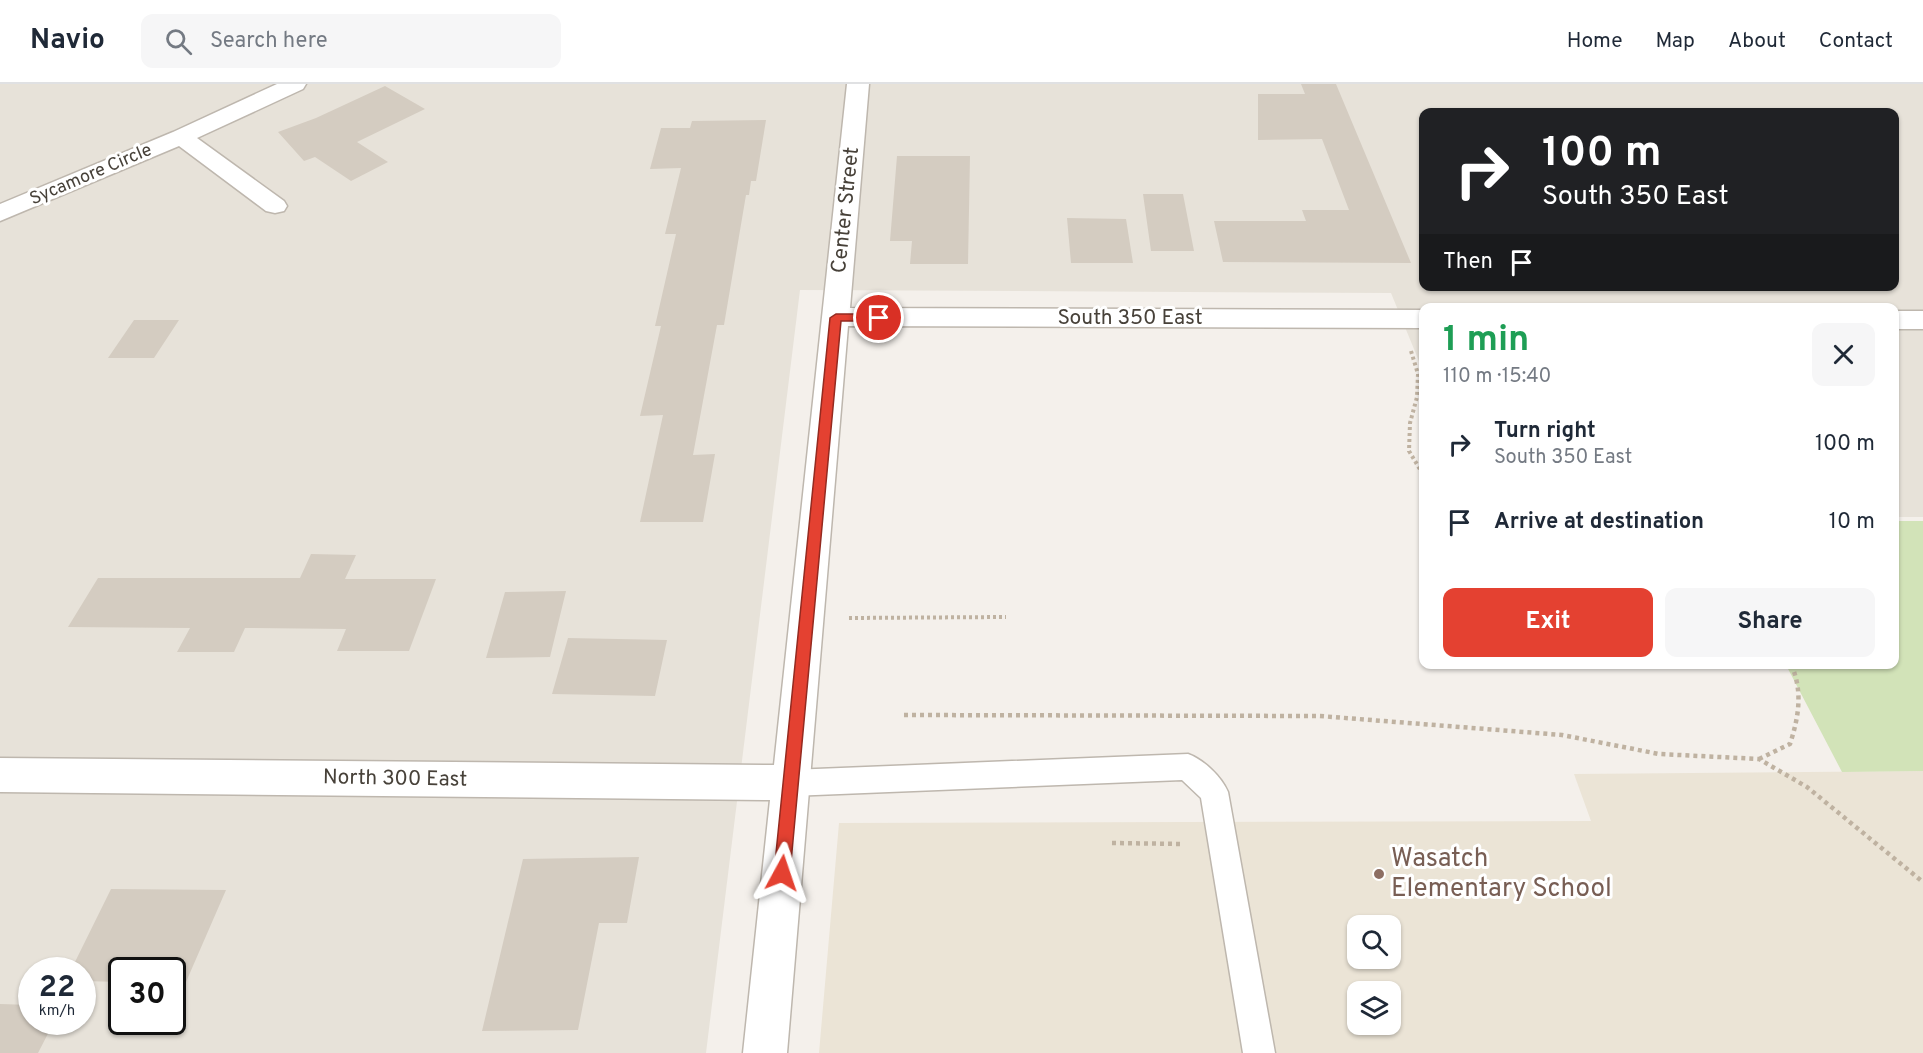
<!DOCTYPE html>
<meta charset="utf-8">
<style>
body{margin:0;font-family:Overpass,sans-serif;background:#f6f6f7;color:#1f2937;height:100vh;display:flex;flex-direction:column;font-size:22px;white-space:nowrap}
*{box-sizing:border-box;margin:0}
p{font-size:20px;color:#747a83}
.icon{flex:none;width:33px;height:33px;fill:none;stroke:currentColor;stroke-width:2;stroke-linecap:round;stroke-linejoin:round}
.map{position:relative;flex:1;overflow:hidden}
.panel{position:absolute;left:1419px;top:219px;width:480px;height:366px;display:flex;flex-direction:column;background:#fff;border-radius:12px;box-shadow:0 2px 4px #0004}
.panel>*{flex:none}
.guide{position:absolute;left:1419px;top:24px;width:480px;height:183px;border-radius:12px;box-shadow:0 2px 4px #0004;background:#202124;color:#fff;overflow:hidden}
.buttons{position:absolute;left:1347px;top:831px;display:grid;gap:12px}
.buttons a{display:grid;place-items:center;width:54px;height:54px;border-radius:12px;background:#fff;box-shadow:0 2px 4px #0004;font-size:30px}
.speed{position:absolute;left:18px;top:873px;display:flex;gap:12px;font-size:30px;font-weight:700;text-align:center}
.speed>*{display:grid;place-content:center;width:78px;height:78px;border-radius:50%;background:#fff;box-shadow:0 2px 4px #0004;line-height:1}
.speed small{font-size:15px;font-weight:400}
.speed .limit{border:3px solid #111;border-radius:9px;background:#fff;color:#111}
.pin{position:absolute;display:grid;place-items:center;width:51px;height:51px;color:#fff;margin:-26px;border:3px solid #fff;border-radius:50%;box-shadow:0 2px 6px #0007}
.me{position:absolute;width:66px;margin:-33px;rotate:5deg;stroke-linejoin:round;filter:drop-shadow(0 0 4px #0008)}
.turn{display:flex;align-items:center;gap:21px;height:126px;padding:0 24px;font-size:27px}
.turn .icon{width:78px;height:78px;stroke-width:2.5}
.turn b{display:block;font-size:42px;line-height:51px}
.then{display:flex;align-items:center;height:57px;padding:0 24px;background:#0003;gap:12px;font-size:22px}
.round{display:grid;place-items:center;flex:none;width:63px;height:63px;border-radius:12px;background:#f6f6f7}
.overview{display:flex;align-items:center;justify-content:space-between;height:102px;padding:0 24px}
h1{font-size:36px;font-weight:700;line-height:45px;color:#1e9e55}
.action{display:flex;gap:12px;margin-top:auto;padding:12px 24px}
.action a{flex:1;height:69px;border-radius:12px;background:#e44131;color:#fff;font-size:24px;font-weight:700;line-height:69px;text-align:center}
.action a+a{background:#f6f6f7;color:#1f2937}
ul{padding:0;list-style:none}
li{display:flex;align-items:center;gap:18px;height:78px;padding:0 24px}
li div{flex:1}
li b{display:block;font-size:22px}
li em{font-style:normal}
header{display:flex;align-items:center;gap:36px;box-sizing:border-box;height:84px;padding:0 30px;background:#fff;border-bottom:2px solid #e0e1e3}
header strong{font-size:28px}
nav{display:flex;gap:33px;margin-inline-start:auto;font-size:21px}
.search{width:420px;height:54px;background:#f6f6f7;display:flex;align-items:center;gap:15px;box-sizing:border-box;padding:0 21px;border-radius:12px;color:#747a83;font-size:22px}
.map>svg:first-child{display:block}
.residential{fill:#e7e2d9;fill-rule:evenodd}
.education{fill:#ebe4d6;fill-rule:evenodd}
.green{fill:#d2e3b8}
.building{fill:#d4ccc1}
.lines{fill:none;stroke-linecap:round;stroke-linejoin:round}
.service-casing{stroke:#beb7ae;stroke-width:3}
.minor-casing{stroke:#beb7ae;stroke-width:3}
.path-far1{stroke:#bfb2a1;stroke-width:4;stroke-dasharray:3 3;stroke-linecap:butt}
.path{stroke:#bfb2a1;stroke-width:4.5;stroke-dasharray:4 4;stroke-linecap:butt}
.service{fill:#fff;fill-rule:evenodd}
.minor{fill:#fff;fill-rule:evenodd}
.route{fill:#e44131;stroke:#942a20;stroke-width:1.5}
.education-dot{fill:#8d6e63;stroke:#fff;stroke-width:2}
.labels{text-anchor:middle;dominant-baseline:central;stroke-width:6;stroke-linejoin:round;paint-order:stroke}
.far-street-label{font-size:18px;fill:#474139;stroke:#fff}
.street-label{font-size:21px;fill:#474139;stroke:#fff}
.near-education-label{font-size:26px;fill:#785e54;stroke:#fff;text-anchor:start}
</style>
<header>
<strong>Navio</strong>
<div class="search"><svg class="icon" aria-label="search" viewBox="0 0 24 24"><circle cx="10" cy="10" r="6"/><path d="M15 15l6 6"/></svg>Search here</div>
<nav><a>Home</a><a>Map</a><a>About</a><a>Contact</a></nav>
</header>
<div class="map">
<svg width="1923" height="969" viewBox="0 0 1923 969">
<rect width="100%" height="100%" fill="#f4f0eb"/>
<path class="residential" d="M0 0H1923V433H1895L1894 224H1424L1423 287 1391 209 800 206 706 969H0ZM1424 28H1894V202H1424ZM32 886H82V938H32ZM122 886H172V938H122Z"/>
<path class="education" d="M1923 687V969H819L839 739 1591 737 1574 690ZM1358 842H1390V874H1358ZM1358 908H1390V940H1358Z"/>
<path class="green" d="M1895 437H1923V687L1842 688 1786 581 1894 580Z"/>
<path class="building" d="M1301 0H1336L1411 179 1223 178 1214 137H1306L1302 126H1349L1322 55 1258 56V10H1305Z
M385 2 425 25 357 58 388 78 351 97 315 73 304 77 278 48 316 34Z
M766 36 756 97H751L749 111H746L724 241H717L693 371 715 370 703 438H640L663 331 640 332 661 242H655L676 150H665L681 84 650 85 661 44H690L692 37Z
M897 72H970L968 180H910L912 157H890Z
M1143 110H1183L1194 167H1151Z
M1067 134 1126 135 1133 179H1071Z
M134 236H179L154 274H108Z
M311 470 356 471 345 495H436L409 567H337L346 545 245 544 234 568H177L190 544 68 543 98 494H300Z
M566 507 550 573 486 574 505 508Z
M568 554 667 556 655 612 552 610Z
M639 773 627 839H599L578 946 482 947 523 775Z
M111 805 226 806 186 898H172V886H122V898L82 897V886H71Z
M0 920 32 921V938H54L38 969H0Z"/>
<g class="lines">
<defs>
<path id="service" d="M1188 670C1204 676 1221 692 1228 708L1275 969H1243L1201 714 1182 696 791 712 781 708 777 699 781 690 791 686Z"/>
<path id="minor" d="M277 0H306L303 5 197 54 284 117 287 122 284 127 275 129 266 127 179 62 0 137V120L173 48Z
M847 0H869L850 224 1424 226V244L848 242 787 969H743L770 716 0 708V674L774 681Z
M1894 227H1923V245H1894Z"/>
</defs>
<use href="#service" class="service-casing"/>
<use href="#minor" class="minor-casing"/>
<path class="path-far1" d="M1411 267 1418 290 1417 313 1410 339 1409 367 1424 392
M849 534 1006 533"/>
<path class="path" d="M904 631 1320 632 1562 651 1659 670 1759 675 1807 703 1923 798
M1759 675 1790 660C1799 632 1803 607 1791 580
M1112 759 1183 760"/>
<use href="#service" class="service"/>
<use href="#minor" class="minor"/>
</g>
<path class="route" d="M836 230H879L885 234 879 237H841L790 789 788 795 782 797 776 795 774 789 830 234Z"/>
<circle class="education-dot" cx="1379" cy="790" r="6"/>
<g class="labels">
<g class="far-street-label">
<text transform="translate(91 91) rotate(-23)">Sycamore Circle</text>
</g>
<g class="street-label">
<text transform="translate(846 126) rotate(-84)">Center Street</text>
<text x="1130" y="234">South 350 East</text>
<text transform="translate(395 695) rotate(1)">North 300 East</text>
</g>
<g class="near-education-label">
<text x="1391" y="775">Wasatch<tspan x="1391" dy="30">Elementary School</tspan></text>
</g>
</g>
</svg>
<div class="buttons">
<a><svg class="icon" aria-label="search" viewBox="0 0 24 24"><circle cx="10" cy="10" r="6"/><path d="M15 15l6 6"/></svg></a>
<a><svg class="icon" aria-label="layers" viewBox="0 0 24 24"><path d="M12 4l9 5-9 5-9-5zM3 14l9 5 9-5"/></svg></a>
</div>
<div class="speed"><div>22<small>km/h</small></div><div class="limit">30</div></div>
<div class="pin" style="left:879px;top:234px;background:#d93025"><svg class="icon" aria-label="arrive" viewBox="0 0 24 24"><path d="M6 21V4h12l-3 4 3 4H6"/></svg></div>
<svg class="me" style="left:782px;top:789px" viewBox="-20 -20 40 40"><path d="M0-17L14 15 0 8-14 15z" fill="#e44131" stroke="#fff" stroke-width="4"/></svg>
<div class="guide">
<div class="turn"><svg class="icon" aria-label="right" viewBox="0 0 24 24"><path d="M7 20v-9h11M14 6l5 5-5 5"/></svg><div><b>100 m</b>South 350 East</div></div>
<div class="then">Then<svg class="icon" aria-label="arrive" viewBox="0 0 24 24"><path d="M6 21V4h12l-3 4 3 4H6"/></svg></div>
</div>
<section class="panel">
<div class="overview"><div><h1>1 min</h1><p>110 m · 15:40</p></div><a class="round"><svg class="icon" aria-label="close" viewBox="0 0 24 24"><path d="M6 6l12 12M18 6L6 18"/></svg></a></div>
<ul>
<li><svg class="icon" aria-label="right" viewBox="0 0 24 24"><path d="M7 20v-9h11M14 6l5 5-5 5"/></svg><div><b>Turn right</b><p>South 350 East</p></div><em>100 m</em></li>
<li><svg class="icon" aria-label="arrive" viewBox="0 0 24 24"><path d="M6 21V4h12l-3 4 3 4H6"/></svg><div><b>Arrive at destination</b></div><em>10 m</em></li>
</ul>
<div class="action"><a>Exit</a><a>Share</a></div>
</section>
</div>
